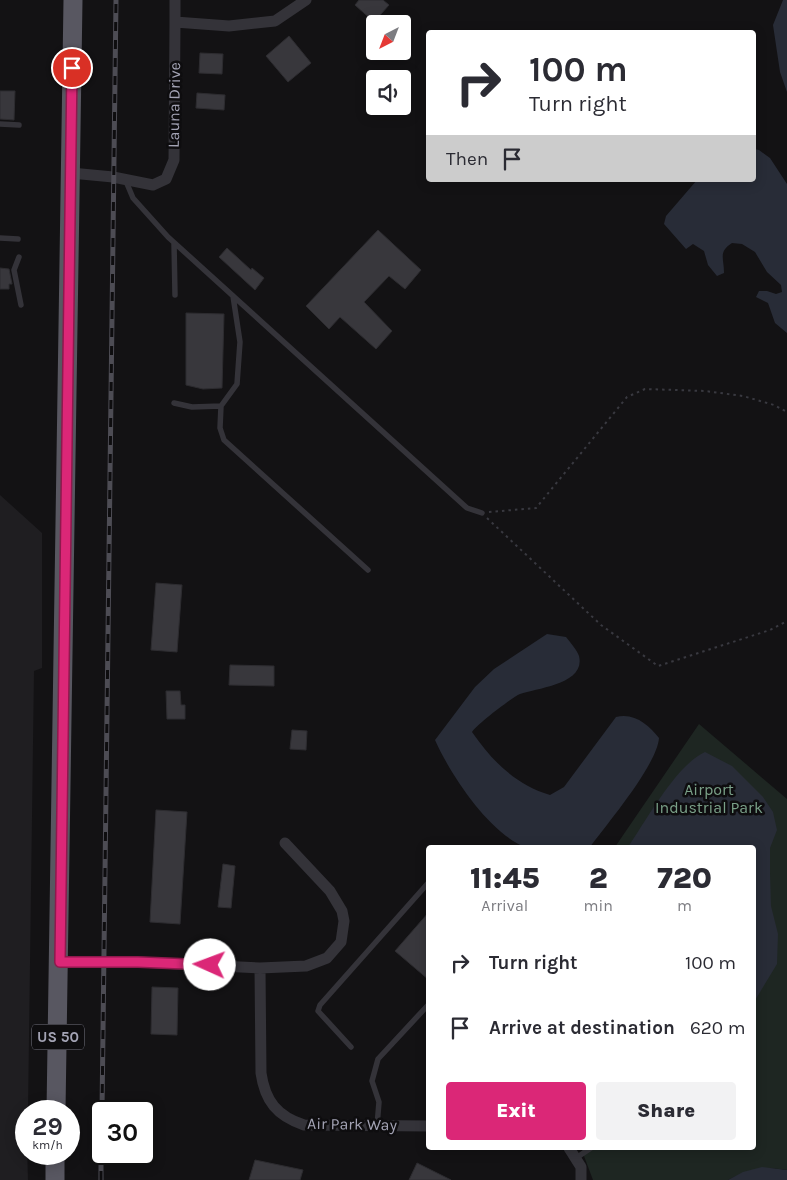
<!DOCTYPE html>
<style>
body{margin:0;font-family:Karla,sans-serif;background:#f2f2f3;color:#2b2b33;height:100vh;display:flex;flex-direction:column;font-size:19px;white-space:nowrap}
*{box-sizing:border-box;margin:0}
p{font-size:16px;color:#7c7c81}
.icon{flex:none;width:28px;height:28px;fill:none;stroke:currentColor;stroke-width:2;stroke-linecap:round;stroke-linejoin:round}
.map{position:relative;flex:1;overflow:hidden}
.details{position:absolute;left:426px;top:845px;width:330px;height:305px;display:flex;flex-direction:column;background:#fff;border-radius:5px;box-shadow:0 2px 12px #0003}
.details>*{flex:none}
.top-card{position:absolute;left:426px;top:30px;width:330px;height:152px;border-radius:5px;box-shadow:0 2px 12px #0003;background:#fff;color:#2b2b33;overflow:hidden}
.needle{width:32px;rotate:222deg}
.buttons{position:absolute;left:366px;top:15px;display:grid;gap:10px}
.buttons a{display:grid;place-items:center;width:45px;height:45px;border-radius:5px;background:#fff;box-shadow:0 2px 12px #0003;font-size:25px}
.speed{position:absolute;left:15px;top:1100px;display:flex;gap:10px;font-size:25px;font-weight:700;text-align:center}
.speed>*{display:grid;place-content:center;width:65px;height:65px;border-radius:50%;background:#fff;box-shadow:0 2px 12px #0003;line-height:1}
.speed small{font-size:12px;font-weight:400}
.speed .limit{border:2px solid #111;border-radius:8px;background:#fff;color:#111}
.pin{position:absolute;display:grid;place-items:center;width:42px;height:42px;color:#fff;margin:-21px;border:2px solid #fff;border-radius:50%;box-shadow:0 1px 5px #0007}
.me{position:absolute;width:55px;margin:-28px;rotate:272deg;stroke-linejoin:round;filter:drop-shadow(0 0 4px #0008)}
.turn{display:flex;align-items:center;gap:18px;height:105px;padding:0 20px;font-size:22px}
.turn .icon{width:65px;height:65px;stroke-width:2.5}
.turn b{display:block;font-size:35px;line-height:42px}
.then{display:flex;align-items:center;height:48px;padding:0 20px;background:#0003;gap:10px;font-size:19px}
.eta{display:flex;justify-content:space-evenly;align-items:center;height:85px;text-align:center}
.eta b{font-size:30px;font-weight:800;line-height:35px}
.cta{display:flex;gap:10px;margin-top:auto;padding:10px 20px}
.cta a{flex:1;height:58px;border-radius:5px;background:#db2777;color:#fff;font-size:20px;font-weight:800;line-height:58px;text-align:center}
.cta a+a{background:#f2f2f3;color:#2b2b33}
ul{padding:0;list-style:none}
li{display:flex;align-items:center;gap:15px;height:65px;padding:0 20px}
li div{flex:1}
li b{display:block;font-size:19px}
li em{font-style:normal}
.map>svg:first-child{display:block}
.built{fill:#1f1e21}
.green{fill:#1e2622}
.water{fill:#282c37}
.building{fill:#38373c;stroke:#2d2c30}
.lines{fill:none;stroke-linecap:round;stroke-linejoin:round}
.path{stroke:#393940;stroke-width:2;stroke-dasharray:2.5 4;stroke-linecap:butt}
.service{stroke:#343339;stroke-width:5.5}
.minor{stroke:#343339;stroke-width:11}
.trunk{stroke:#585761;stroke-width:19}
.rail-casing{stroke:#4d4c54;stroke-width:5}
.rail{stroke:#0e0d0f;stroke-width:3;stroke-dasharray:9;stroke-linecap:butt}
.route-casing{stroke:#8e194d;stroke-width:12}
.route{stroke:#db2777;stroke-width:9}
.labels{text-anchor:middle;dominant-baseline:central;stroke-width:5;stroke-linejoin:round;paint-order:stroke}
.shield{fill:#0e0d0f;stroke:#767682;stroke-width:1}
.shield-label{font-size:15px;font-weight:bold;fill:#a3a3b4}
.street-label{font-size:16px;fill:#a3a3b4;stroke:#0e0d0f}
.park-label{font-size:16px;fill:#7aa088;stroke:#0e0d0f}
</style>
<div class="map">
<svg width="787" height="1180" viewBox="0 0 787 1180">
<rect width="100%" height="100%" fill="#131214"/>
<path class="built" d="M0 495 42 533V668L34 671 28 1111H26L28 1180H0Z"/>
<path class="green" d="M699 724 787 799V1170C766 1166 747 1170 728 1180H593L581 1148H754V848L615 847Z"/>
<path class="water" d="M783 0H787V92L780 72 773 25Z
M754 149 759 150 770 158 787 184V333L775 323 768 303 756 297 759 291H767L776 294 782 292 781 285 767 272 755 252 742 244 732 243C718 252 724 258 724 273L717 276 708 265 704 251 693 244 686 249 664 224 666 216 697 180H754Z
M547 634 566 637C570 642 577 650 579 656 586 684 537 688 520 694 511 698 476 725 472 732 492 761 516 785 550 795L564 787 616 717C634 712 649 725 659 738 657 765 607 824 590 847 576 848 536 851 525 847 489 833 450 774 435 740L475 687 494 669Z
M705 752 732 766 763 797 773 812 777 830 770 848V873L771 906 778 934 777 964 754 1002V848L628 847C646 821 676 765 705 752Z
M762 1167 787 1170V1180H728L743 1172Z"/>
<path class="building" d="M359 0H383L389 5 374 22 355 5Z
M289 36 311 63 288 82 266 56Z
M200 53 223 54 222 74 199 73Z
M0 91H15L14 120 0 119Z
M197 93 225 95 224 110 196 108Z
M378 230 421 270 405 289 389 276 364 302 392 331 376 349 340 317 329 329 306 306Z
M227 248 251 270 252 268 264 278 255 290 219 257Z
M0 268 9 269 12 284H9V289H0Z
M186 313 224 314 222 388 203 389 186 385Z
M156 583 182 585 177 652 151 650Z
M230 665 274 666V686L229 685Z
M166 691H180L181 705H185V719H167Z
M292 730 307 731 306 750 290 749Z
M156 810 187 812 180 924 150 922Z
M223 864 235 866 231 908 218 907Z
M429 912V980L395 951Z
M152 987 178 988 177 1035 151 1034Z
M255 1160 303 1170 300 1180H249Z
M417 1163 451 1180H409Z"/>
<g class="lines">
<path class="path" d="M489 512 536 508 627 397 645 389 705 391 743 396 774 405 787 412
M487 518 601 625 658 666 770 630 787 621"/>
<path class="service" d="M0 124 19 125
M125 179 133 198 168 237 467 508 482 513
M0 238 18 239
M174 243 175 295
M19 257 14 270 21 305
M233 296 240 342 237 384 221 406 220 428 224 440 368 570
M174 403 192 407 221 406
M351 1047 318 1011 320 1005 429 882
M377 1126 379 1102 372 1081 378 1059 429 1004
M576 1158 591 1148"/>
<path class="minor" d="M175 0V22L229 26 275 21 306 0
M71 173 113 177 153 185 166 179 174 160 175 22
M60 962H138L260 968 306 966 327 958 341 942 344 921 342 911 330 891 285 843
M260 968 261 1073C265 1101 277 1116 304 1125L429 1126
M569 1148 581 1167V1180"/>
<path class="trunk" d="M56 1111 73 0
M55 1180V1154"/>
<defs>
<path id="rail" d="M102 1111 116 0
M101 1180V1154"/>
</defs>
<use href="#rail" class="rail-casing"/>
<use href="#rail" class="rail"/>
</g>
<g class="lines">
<defs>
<path id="route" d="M72 68 60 962H138L210 965"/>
</defs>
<use href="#route" class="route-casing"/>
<use href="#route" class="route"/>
</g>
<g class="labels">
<rect class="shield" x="32" y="1024.5" width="52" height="25" rx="4"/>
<g class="shield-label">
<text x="58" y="1037">US 50</text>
</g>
<g class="street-label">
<text transform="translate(174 105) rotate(-89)">Launa Drive</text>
<text transform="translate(352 1124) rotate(1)">Air Park Way</text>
</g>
<g class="park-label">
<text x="709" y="789">Airport<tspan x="709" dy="18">Industrial Park</tspan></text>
</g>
</g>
</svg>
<div class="buttons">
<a><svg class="needle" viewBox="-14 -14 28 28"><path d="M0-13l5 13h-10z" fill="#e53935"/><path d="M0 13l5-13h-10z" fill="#7c7c81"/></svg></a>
<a><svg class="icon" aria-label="sound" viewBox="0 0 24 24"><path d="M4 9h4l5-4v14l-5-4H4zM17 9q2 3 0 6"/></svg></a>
</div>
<div class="speed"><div>29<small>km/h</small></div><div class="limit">30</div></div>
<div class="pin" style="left:72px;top:68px;background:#d93025"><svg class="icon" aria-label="arrive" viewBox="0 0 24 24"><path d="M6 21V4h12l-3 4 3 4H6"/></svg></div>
<svg class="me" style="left:210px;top:965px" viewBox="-20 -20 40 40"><circle r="19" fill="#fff"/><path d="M0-13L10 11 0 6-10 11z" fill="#db2777"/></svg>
<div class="top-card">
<div class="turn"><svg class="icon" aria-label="right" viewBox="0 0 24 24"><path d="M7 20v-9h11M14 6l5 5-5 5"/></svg><div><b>100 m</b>Turn right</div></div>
<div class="then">Then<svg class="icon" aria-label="arrive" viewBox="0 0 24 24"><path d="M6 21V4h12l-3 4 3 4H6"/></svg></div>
</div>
<section class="details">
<div class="eta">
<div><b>11:45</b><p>Arrival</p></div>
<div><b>2</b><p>min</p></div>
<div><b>720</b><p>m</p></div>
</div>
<ul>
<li><svg class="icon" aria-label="right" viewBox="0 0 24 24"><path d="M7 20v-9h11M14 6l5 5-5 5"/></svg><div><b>Turn right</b></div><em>100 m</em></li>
<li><svg class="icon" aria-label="arrive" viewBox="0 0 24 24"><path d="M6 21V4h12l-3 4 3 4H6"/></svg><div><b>Arrive at destination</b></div><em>620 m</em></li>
</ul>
<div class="cta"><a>Exit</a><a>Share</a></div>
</section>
</div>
